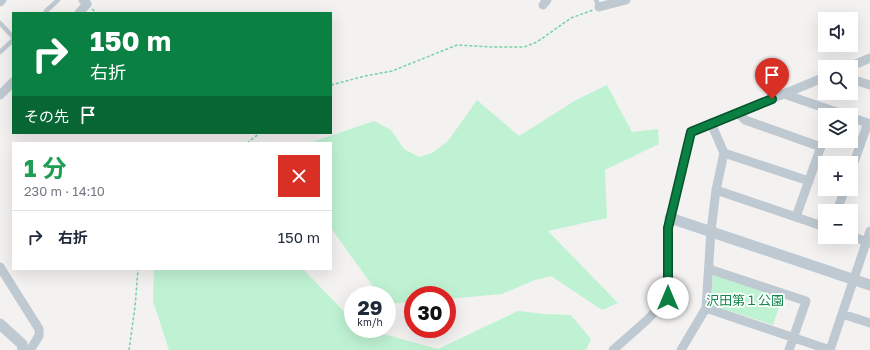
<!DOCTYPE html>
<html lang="ja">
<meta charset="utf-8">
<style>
body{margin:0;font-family:"Golos Text","Noto Sans JP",sans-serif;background:#f6f6f7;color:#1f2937;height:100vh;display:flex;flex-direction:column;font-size:15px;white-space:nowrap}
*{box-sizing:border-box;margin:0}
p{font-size:13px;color:#747a83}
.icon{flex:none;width:22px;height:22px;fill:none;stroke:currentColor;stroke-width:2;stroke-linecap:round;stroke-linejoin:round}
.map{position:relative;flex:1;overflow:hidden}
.drawer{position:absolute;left:12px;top:142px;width:320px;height:128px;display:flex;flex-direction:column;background:#fff;border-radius:0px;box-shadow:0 4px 16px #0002}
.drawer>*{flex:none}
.guide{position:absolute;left:12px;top:12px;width:320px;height:122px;border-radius:0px;box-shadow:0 4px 16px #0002;background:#0b8043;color:#fff;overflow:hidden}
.fabs{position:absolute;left:818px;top:12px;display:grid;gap:8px}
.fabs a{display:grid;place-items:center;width:40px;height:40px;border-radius:0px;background:#fff;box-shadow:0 4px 16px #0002;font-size:20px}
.speed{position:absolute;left:344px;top:286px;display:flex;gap:8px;font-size:20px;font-weight:700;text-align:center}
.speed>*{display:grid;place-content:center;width:52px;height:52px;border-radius:50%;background:#fff;box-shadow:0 4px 16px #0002;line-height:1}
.speed small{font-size:10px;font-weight:400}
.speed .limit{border:6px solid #d22;background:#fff;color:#111}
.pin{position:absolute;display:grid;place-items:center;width:34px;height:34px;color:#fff;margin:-41px -17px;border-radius:50% 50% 50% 0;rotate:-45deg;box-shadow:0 0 4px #0007}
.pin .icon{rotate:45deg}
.me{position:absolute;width:44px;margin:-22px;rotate:0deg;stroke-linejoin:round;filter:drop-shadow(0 0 3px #0008)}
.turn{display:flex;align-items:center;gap:14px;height:84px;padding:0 12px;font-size:18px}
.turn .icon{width:52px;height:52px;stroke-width:2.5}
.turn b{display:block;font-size:28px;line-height:34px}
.then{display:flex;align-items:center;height:38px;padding:0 12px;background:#0003;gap:8px;font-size:15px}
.round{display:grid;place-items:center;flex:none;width:42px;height:42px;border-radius:0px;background:#f6f6f7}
.summary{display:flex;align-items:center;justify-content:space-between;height:68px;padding:0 12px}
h1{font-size:24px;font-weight:700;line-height:30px;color:#1e9e55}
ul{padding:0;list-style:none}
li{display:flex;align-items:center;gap:12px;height:52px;padding:0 12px;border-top:1px solid #e0e1e3}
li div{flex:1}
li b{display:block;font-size:15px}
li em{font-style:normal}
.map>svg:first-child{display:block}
.green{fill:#bff2d3}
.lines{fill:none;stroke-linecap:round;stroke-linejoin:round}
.path{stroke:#75d2a4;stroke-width:1.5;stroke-dasharray:3 2;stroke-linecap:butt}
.service{stroke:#bfc9d1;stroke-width:4.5}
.minor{stroke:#bfc9d1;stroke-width:9}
.tertiary{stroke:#bfc9d1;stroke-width:11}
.route-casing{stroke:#07532c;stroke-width:10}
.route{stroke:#0b8043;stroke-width:7}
.labels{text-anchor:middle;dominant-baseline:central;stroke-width:3.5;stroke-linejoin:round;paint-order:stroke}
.park-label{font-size:13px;fill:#13874d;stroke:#fff}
</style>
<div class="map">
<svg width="870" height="350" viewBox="0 0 870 350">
<rect width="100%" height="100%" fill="#f4f1f1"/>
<path class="green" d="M607 85 632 132 658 129 659 144 605 170 607 218 548 231 618 303 602 310 551 276 535 280 502 294 447 299V295H413V302L387 304V295H379L331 228V143H309L374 121 391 130 404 149 419 157 432 153 448 141 477 100 519 136 576 100Z
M154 269H303L353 321V329H365L438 349 518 311 545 314 571 315 591 339 586 350H169L153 301Z
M713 273 783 296 773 325 711 305Z"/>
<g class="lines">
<path class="path" d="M92 9 97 13
M331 85 365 76 392 71 457 45 493 47H524L537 42 571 18 593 10
M247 143 260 133
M129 350 135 307 138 269"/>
<path class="service" d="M596 0 599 7
M46 11 58 0
M0 23 13 37
M0 52 13 40"/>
<path class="minor" d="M0 2 2 0
M543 5 547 0
M599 7 626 0
M79 13 87 4 83 0
M849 67 870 58
M851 79 870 85
M784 94 845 115
M0 95 13 82
M738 113 745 120 821 147
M851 117 870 124
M724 153 809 181
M851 171 868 123
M716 190 825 227
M837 211 845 189
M796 217 825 135
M851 236 870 243
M0 267 39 329V336L30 350
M709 269 806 301 789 350
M706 308 830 350
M842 314 870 323
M613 350 647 320 668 298V228L691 132 825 77
M681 350 706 308 711 231 716 190 724 153 711 123
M830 350 870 231"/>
<path class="tertiary" d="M670 218 870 285
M0 324 22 344 23 350"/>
</g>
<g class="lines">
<defs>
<path id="route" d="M668 298V228L691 132 772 99"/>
</defs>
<use href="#route" class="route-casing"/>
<use href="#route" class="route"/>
</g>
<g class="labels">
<g class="park-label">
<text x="745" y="300">沢田第１公園</text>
</g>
</g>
</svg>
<div class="fabs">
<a><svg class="icon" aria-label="sound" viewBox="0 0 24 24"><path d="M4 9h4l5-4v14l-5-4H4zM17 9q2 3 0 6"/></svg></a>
<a><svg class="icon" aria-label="search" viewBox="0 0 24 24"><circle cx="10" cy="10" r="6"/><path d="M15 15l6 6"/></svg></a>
<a><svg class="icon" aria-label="layers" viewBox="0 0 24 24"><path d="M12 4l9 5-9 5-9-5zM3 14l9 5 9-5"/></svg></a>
<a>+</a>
<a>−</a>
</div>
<div class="speed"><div>29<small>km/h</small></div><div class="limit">30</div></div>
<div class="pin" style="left:772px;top:99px;background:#d93025"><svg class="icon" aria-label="arrive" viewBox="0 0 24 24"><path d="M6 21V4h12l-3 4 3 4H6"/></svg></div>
<svg class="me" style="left:668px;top:298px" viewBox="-20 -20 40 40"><circle r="19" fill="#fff"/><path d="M0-13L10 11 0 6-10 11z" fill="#0b8043"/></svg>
<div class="guide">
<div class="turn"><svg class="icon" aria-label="right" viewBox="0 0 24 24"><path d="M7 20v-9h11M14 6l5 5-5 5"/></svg><div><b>150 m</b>右折</div></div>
<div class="then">その先<svg class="icon" aria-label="arrive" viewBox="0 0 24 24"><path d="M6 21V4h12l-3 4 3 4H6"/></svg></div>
</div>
<section class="drawer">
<div class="summary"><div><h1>1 分</h1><p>230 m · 14:10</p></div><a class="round" style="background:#d93025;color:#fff"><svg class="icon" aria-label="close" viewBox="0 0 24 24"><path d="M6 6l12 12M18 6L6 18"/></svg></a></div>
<ul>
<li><svg class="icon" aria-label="right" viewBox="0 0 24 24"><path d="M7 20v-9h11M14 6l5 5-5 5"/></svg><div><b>右折</b></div><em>150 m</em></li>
</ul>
</section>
</div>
